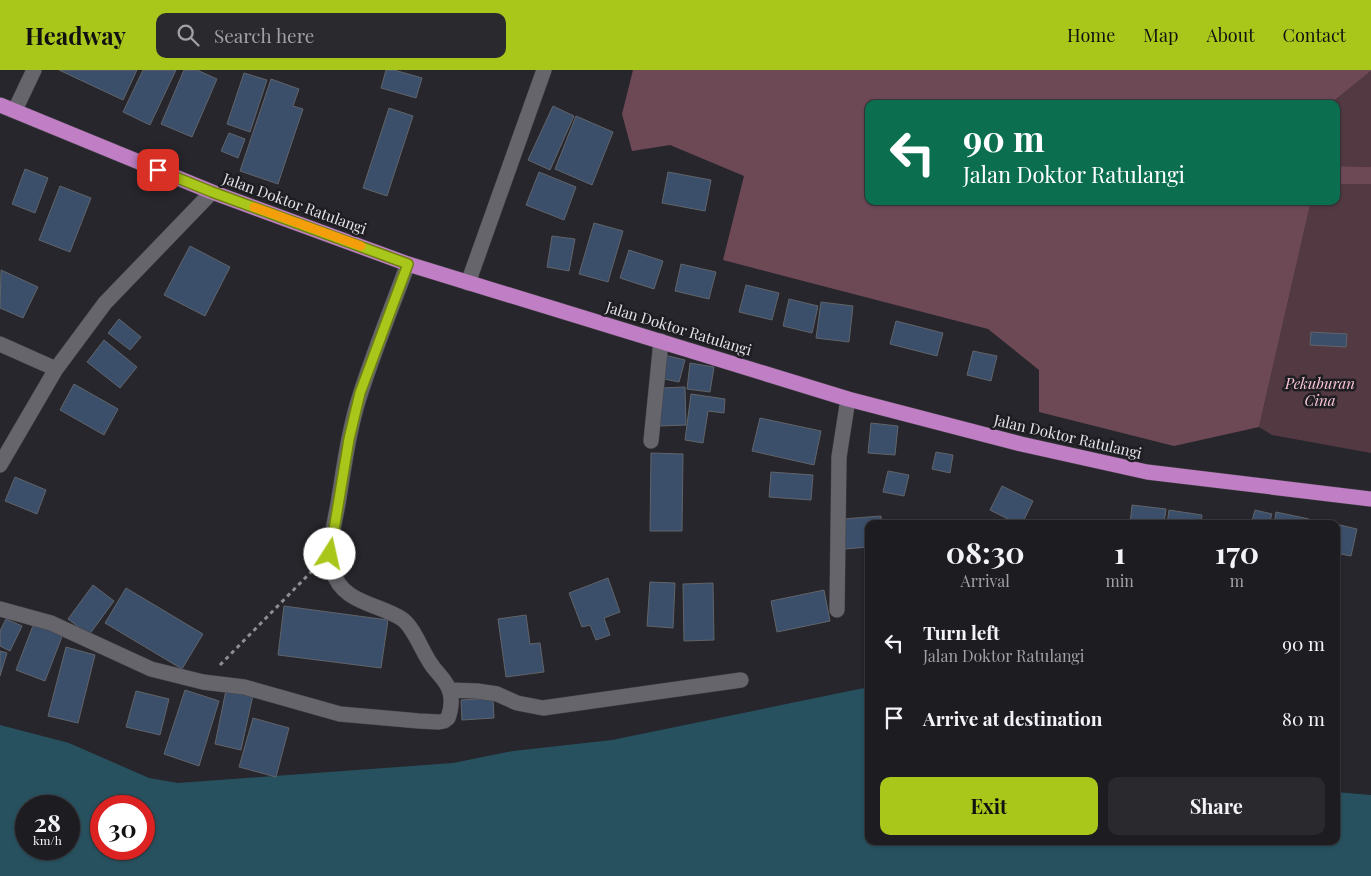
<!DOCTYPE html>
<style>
body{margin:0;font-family:"Playfair Display",serif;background:#2a292e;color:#f1f3f6;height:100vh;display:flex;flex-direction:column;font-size:19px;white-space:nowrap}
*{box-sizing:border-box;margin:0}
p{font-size:16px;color:#a0a1a5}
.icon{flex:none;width:28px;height:28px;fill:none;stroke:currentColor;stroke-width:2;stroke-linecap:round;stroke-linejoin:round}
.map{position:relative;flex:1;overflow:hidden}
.sheet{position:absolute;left:865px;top:450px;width:475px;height:325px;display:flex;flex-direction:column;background:#1d1c21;border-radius:10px;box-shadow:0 1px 4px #0004,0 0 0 1px #3b3a3f}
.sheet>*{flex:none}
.guide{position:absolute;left:865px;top:30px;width:475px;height:105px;border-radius:10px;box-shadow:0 1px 4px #0004,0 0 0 1px #3b3a3f;background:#0b6e4f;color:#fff;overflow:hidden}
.speed{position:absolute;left:15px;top:725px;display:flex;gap:10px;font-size:25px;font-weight:700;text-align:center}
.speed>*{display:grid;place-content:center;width:65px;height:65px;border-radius:50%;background:#1d1c21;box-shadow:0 1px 4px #0004,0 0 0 1px #3b3a3f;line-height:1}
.speed small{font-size:12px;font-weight:400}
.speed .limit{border:8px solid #d22;background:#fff;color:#111}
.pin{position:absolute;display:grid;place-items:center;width:42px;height:42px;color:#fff;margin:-21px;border-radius:10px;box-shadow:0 2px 8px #0006}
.me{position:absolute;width:55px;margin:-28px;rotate:10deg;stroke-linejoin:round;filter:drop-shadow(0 0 4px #0008)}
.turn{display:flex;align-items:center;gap:18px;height:105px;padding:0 15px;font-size:22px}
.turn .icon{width:65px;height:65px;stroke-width:2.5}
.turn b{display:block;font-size:35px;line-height:42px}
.eta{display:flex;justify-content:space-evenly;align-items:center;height:85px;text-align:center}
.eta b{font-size:30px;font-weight:700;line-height:35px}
.cta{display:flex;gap:10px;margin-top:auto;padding:10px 15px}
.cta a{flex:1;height:58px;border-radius:10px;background:#a9c71b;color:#111;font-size:20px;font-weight:700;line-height:58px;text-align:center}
.cta a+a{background:#2a292e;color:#f1f3f6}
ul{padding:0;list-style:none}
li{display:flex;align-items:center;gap:15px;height:75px;padding:0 15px}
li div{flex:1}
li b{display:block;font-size:19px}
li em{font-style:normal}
header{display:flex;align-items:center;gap:30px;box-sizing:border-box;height:70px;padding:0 25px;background:#a9c71b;color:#111}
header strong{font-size:24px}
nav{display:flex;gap:28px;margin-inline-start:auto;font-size:18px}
.search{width:350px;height:45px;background:#2a292e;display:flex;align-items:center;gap:12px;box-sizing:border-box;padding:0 18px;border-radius:10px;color:#a0a1a5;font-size:19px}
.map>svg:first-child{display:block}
.green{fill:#533941}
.forest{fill:#6d4955}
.water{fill:#28515f;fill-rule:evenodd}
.building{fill:#3c4f6a;stroke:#60646a}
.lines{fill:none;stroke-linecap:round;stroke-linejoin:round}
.minor-casing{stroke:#434247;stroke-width:16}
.highway-casing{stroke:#434247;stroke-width:16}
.path{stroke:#8f8e93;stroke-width:3;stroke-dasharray:4 4;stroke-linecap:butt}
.minor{stroke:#65656b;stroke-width:15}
.highway{stroke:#c07ec4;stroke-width:15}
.route-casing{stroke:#6e8112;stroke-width:12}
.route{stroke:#a9c71b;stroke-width:9}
.slow{stroke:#f59e0b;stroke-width:9}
.labels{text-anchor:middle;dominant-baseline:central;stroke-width:5;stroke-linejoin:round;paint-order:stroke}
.street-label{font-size:15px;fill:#e4e4e8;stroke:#1d1d22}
.park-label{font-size:15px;font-style:italic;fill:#fbc5d5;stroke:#1d1d22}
</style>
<header>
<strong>Headway</strong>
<div class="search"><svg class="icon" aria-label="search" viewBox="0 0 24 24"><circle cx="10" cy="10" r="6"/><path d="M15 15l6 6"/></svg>Search here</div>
<nav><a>Home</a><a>Map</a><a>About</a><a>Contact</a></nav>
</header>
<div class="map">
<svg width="1371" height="806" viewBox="0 0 1371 806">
<rect width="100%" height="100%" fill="#27262c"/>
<path class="green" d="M1371 1V97L1336 96V34H1330Z
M1336 114H1371V383L1272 365 1259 357 1311 131H1336Z"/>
<path class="forest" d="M633 0H1371V1L1330 34H869V131H1311L1259 357 1174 376 1039 342V300L988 259 723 190 744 106 670 75 632 81 622 44Z
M1336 96 1371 97V114H1336Z"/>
<path class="water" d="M869 617V771H1336V722L1371 725V806H0V655L69 673 149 708 178 713 453 693 513 681 612 670ZM26 736H69V779H26ZM101 736H144V779H101Z"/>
<path class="building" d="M59 0H137L123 30Z
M143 0H176L150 55 123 42Z
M184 0H197L217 9 192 67 161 54Z
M386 0H394L422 8 416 28 381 18Z
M244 3 267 10 250 62 227 54Z
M271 9 299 19 293 36 303 39 278 114 240 101Z
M553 36 574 46 550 100 528 90Z
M389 38 413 46 387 126 363 118Z
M576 46 613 62 592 115 555 99Z
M229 63 245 69 238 88 221 81Z
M25 99 48 108 35 143 12 134Z
M539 102 576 117 564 150 526 135Z
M668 102 711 110 705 141 662 133Z
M60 116 91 128 70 182 39 170Z
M594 153 623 161 608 212 579 204Z
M552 166 575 169 569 201 547 197Z
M190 176 230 197 205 246 164 225Z
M629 180 663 191 654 219 620 208Z
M681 194 716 202 709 229 675 221Z
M1 200 38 217 23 248 0 238Z
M746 215 779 223 772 250 739 242Z
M789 229 818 236 812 263 783 256Z
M821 232 853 236 849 272 816 268Z
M119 249 141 267 130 280 108 263Z
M896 251 943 263 937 286 890 274Z
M1311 262 1347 264 1346 277 1310 275Z
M104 270 137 297 120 318 87 292Z
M973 281 997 286 991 311 967 305Z
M664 285 685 290 679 312 659 308Z
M690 293 714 297 710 322 687 319Z
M74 314 118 339 104 365 60 340Z
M685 317 686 355 660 356V318Z
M691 324 725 329 724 343 708 341 703 373 685 370Z
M760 348 821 361 814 395 752 381Z
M871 353 898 356 895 385 868 383Z
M936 382 953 385 950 403 932 399Z
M651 383 683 384 682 461H650Z
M888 401 909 405 904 426 883 422Z
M771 402 813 405 811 430 769 427Z
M15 407 46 420 37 444 5 431Z
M1002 416 1033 431 1022 454H1018L990 440Z
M1132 435 1166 439 1164 454H1130Z
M1169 440 1202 445 1201 454H1167Z
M1255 440 1272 444 1269 454H1251Z
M1276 442 1309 449 1308 454H1274Z
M881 446V454H869V477L845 479 843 449Z
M1336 454 1357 459 1351 486 1336 483Z
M608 508 620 542 604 548 610 565 596 570 590 555 582 557 569 523Z
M650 512 675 513 673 558 647 556Z
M713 513 714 570 684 571 683 514Z
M93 515 114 531 89 565 68 549Z
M126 518 203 564 182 599 105 553Z
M824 520 830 551 777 562 771 531Z
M284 536 388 550 381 598 278 585Z
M526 545 530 574 540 573 544 602 506 607 498 549Z
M6 549 22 556 10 581 0 576V561Z
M34 553 63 564 45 611 16 600Z
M66 577 95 585 78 653 48 646Z
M0 581 7 583 0 606Z
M185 620 219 631 199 696 164 684Z
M226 620 253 625 241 680 215 674Z
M136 621 169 629 160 665 126 657Z
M493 628 494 648 462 650 461 630Z
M253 648 289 658 276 707 239 697Z"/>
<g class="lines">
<defs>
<path id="minor" d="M15 40 34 0
M468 213 544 0
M0 274 56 299
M651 371 661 271
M0 395 56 299 105 233 212 122
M0 539 51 553 151 599 203 612 244 617 340 644 419 651 439 652 444 651 448 648C451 640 452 630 450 622 447 611 439 605 433 597 422 583 415 558 402 549 380 534 341 533 333 501 327 479 334 456 338 434 344 397 349 358 361 322 375 279 392 236 408 194
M837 540 839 387 848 329
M449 620 477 621 497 624 517 633 543 638 741 610"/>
<path id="highway" d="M0 35 212 122 408 194 848 329 1021 374 1147 402 1371 429"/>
</defs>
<use href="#minor" class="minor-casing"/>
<use href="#highway" class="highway-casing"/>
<path class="path" d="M220 595 313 500"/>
<use href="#minor" class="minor"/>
<use href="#highway" class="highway"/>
</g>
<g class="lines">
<defs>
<path id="route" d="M158 100 212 122 408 194 360 323 349 369 330 484"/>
</defs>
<use href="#route" class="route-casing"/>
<use href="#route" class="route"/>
<path class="slow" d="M254 137 361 176"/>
</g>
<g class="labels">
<g class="street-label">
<text transform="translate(295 133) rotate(20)">Jalan Doktor Ratulangi</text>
<text transform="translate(679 258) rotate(17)">Jalan Doktor Ratulangi</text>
<text transform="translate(1068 366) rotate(13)">Jalan Doktor Ratulangi</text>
</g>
<g class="park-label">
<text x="1320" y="313">Pekuburan<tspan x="1320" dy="17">Cina</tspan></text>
</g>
</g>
</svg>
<div class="speed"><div>28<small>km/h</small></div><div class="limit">30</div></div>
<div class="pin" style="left:158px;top:100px;background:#d93025"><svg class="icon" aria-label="arrive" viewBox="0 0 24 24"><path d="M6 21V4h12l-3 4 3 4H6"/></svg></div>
<svg class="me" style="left:330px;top:484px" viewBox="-20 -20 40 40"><circle r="19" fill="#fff"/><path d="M0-13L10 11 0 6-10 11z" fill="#a9c71b"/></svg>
<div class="guide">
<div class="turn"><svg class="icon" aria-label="left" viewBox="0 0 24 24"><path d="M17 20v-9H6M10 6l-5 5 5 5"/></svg><div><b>90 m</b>Jalan Doktor Ratulangi</div></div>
</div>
<section class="sheet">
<div class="eta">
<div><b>08:30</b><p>Arrival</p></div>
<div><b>1</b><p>min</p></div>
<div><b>170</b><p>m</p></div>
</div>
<ul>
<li><svg class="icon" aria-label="left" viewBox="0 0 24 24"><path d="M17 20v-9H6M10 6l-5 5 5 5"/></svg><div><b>Turn left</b><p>Jalan Doktor Ratulangi</p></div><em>90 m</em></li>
<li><svg class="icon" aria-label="arrive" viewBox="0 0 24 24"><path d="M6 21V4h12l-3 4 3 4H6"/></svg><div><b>Arrive at destination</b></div><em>80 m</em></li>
</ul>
<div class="cta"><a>Exit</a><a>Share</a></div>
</section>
</div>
